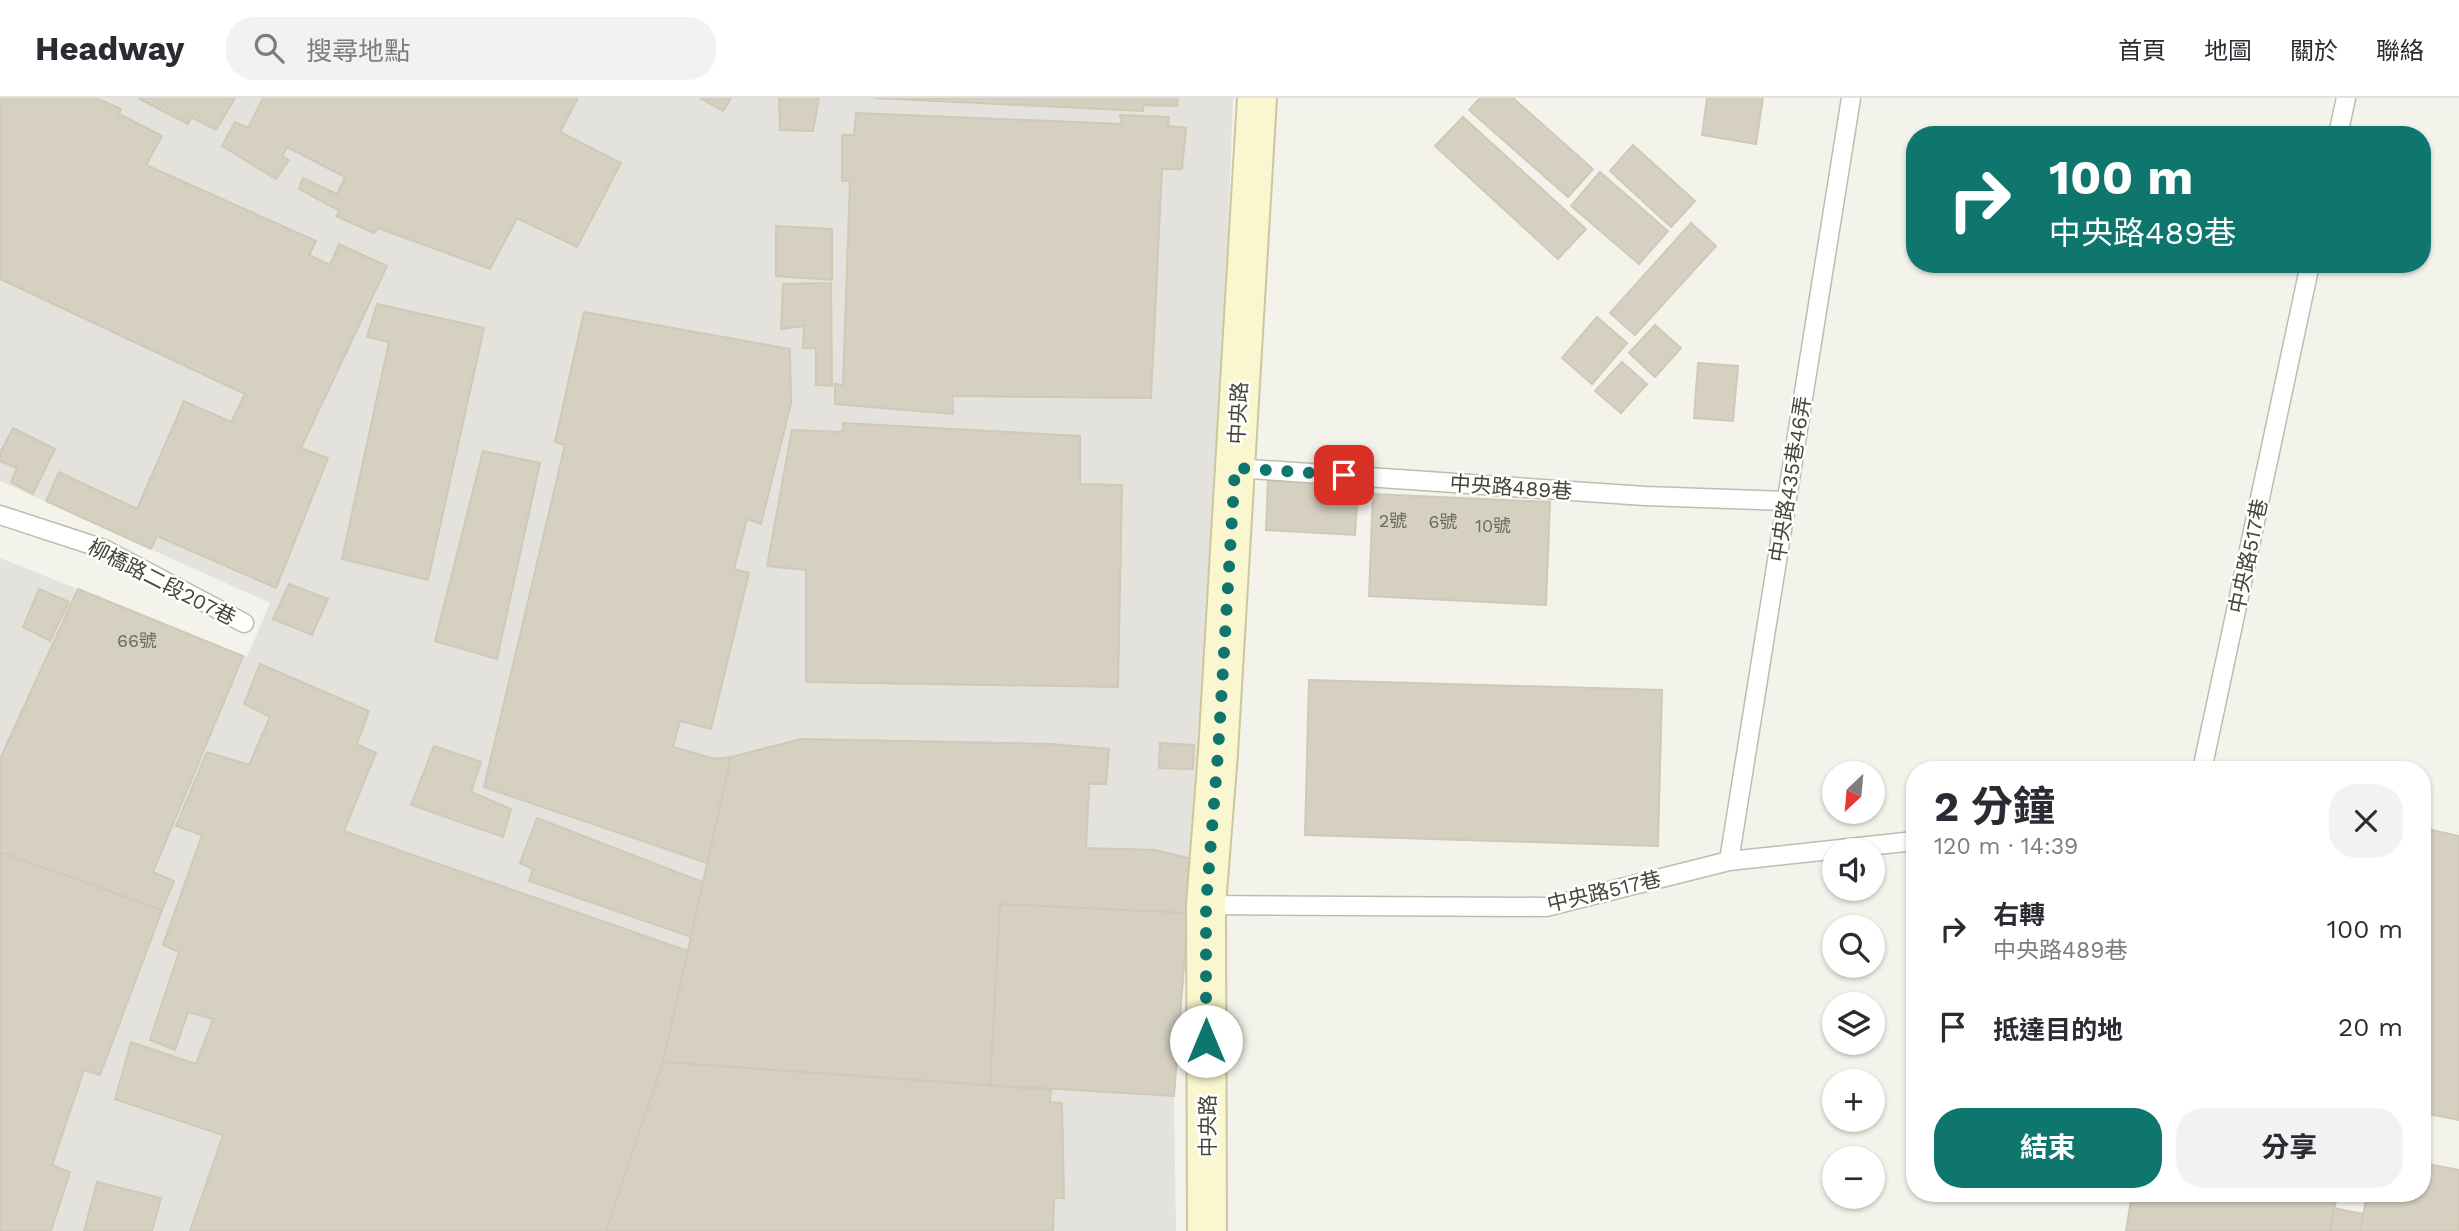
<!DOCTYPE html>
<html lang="zh-TW">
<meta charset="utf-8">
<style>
body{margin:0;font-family:"Work Sans","Noto Sans TC",sans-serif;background:#f2f2f3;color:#2b2b33;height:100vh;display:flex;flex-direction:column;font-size:26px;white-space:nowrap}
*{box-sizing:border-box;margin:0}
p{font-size:23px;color:#7c7c81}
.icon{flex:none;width:38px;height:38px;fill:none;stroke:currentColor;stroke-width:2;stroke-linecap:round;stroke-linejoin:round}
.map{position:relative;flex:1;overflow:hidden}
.side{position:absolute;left:1906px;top:663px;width:525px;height:441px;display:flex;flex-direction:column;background:#fff;border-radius:28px;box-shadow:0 2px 5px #0004}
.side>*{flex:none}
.hud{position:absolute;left:1906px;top:28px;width:525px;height:147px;border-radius:28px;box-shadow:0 2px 5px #0004;background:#0f766e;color:#fff;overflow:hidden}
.needle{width:46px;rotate:206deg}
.tools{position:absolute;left:1822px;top:663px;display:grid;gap:14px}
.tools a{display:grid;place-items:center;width:63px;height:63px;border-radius:50%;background:#fff;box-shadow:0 2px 5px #0004;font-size:35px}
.pin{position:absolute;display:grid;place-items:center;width:60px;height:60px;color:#fff;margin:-30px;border-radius:14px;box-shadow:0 4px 10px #0006}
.me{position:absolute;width:77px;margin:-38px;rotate:0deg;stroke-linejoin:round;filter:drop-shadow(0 0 5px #0008)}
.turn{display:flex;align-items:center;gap:24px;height:147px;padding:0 28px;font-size:32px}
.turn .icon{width:91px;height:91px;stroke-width:2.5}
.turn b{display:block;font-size:49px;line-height:60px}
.round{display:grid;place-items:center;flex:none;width:74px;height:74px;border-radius:28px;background:#f2f2f3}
.overview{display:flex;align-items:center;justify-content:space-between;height:119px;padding:0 28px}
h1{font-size:42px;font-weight:700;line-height:52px}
.primary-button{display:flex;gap:14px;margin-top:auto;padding:14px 28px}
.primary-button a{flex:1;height:80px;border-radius:28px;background:#0f766e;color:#fff;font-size:28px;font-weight:700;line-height:80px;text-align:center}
.primary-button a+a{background:#f2f2f3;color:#2b2b33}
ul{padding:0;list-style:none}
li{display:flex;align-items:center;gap:21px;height:98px;padding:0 28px}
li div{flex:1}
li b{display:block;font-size:26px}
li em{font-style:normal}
header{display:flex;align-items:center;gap:42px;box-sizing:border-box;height:98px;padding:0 35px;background:#fff;border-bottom:2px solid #e1e1e2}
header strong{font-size:33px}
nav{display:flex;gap:38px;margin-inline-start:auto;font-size:24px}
.search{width:490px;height:63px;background:#f2f2f3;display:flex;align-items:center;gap:18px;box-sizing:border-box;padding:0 24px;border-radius:28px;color:#7c7c81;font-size:26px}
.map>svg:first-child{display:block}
.industrial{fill:#e4e2dc}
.building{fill:#d5d0c2;stroke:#cfc9b5;stroke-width:2}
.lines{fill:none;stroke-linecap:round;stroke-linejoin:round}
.lane-casing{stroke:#bfbcae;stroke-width:21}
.secondary-casing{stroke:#ccc89d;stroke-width:42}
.lane{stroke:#fff;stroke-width:18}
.secondary{stroke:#faf6cf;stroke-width:38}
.route{stroke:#0f766e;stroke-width:12;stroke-dasharray:0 21.6}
.labels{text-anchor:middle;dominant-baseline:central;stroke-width:5;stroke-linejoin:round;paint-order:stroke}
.number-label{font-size:18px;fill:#6b685c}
.street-label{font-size:21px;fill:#48453a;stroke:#fff}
</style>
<header>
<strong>Headway</strong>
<div class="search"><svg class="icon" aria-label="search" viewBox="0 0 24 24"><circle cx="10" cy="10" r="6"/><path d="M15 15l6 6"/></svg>搜尋地點</div>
<nav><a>首頁</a><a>地圖</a><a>關於</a><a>聯絡</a></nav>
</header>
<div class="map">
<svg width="2459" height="1133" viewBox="0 0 2459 1133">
<rect width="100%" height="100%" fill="#f4f3eb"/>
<path class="industrial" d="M0 0H1233L1221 337 1174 998 1176 1133H0V460L247 559 270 505 0 383Z"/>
<path class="building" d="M0 0H96L121 11 119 16 162 38 146 67 316 143 309 157 330 167 339 146 387 168 301 350 328 360 276 490 157 438 151 451 46 403 59 374 137 411 184 303 231 324 245 296 0 181Z
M138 0H235L216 32 191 19 188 26Z
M263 0H578L560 34 621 65 577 149 517 120 490 171 378 130 374 135 336 118 340 113 299 91 303 80 337 96 345 79 287 49 282 58 289 62 276 81 222 48 235 24 248 30Z
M700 0H731L723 13Z
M779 0H819L813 33 780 32Z
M874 0H1178L1177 8 1143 7V13Z
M1480 0H1513L1593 71 1568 99 1469 12Z
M1707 0H1763L1756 46 1702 37Z
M856 15 1122 26 1120 17 1169 19 1168 28 1186 30 1182 71H1162L1151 300 952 298 953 316 835 306V286L843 287 850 83H842V37H854Z
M1463 19 1586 131 1558 161 1435 48Z
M1633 47 1695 103 1671 129 1610 73Z
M1600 74 1668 133 1639 166 1571 108Z
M1691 125 1716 148 1635 237 1610 215Z
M776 128 832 131V182L776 178Z
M831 185 832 288 816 287V250H803L804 228 781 231 783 186Z
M377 206 484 230 428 482 342 461 389 244 367 239Z
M584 214 790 251 791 305 761 426 747 421 734 471 749 475 711 631 680 623 673 649 715 661 731 659 707 765 484 689 565 347 555 344Z
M1597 219 1627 245 1592 286 1562 260Z
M1655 227 1681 250 1655 279 1629 255Z
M1622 264 1647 286 1621 315 1595 293Z
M1698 265 1738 268 1733 323 1694 320Z
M843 325 1080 338V386L1122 387 1118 589 806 584V472L767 468 792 332 843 334Z
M13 330 55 351 33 396 11 384 17 370 0 363V355Z
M483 353 540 365 497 561 435 543Z
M1268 382 1358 387 1355 437 1266 432Z
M1373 396 1550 404 1546 507 1369 498Z
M289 486 328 501 312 537 273 521Z
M39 491 69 504 50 543 23 529Z
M78 491 243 558 153 774 174 783 162 812 0 754V661Z
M260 566 369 613 357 646 376 655 344 733 688 853 663 964 606 1133H190L223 1037 115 1001 131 944 196 966 213 921 188 914 175 952 150 942 179 854 163 847 202 737 176 728 207 654 249 667 270 619 244 606Z
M1309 582 1662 592 1658 748 1305 737Z
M802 641 1051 646 1109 651 1106 686H1089L1086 750 1155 752 1192 761 1188 815 1000 806 990 987 663 964 731 659Z
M1160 645 1194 647 1193 671 1159 670Z
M434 648 481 664 471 694 511 711 503 739 411 707Z
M537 720 703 784 691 839 529 783 533 771 520 765Z
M2422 730 2459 738V1022L2422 1015Z
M0 754 162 812 100 977 84 972 52 1067 70 1074 51 1133H0Z
M1000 806 1188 815 1174 998 990 987Z
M663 964 1051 992 1050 1004 1062 1005 1064 1100H1054L1053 1133H606Z
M2422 1065 2459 1072V1133H2360L2367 1096H2422Z
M97 1084 161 1100 152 1133H84Z
M2132 1096H2337L2330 1133H2126Z
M2334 1110 2363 1116 2360 1133H2330Z"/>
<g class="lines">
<defs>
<path id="lane" d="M2338 37 2346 0
M1235 370 1645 398 1787 403
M0 417 104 451 244 525
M2202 672 2310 166
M1729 763 1851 0
M1206 807 1546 809 1729 763 1914 743"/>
<path id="secondary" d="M1207 1133 1206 807 1218 655 1257 0"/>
</defs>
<use href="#lane" class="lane-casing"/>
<use href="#secondary" class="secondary-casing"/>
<use href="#lane" class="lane"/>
<use href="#secondary" class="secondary"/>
</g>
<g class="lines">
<path class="route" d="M1206 943V807L1218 655 1235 370 1344 377"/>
</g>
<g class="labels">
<g class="number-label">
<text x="1393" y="422">2號</text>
<text x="1443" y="423">6號</text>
<text x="1493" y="427">10號</text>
<text x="137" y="542">66號</text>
</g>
<g class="street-label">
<text transform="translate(1238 315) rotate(-87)">中央路</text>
<text transform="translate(1790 381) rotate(-81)">中央路435巷46弄</text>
<text transform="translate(1511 389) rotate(4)">中央路489巷</text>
<text transform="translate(2248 458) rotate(-78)">中央路517巷</text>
<text transform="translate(162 484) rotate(27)">柳橋路二段207巷</text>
<text transform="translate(1604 793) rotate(-13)">中央路517巷</text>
<text transform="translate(1207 1028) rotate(-90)">中央路</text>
</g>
</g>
</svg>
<div class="tools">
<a><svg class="needle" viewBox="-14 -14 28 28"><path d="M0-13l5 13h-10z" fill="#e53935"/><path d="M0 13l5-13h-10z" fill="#7c7c81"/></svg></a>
<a><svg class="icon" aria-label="sound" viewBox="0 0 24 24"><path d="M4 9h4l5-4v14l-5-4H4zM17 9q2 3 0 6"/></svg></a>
<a><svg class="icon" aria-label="search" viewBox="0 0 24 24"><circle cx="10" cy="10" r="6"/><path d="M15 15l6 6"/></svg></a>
<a><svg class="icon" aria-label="layers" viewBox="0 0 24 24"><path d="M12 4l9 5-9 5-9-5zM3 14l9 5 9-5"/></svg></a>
<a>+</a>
<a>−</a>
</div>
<div class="pin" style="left:1344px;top:377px;background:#d93025"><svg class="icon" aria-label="arrive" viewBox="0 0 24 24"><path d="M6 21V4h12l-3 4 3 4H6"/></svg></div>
<svg class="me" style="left:1206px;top:943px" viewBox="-20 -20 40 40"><circle r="19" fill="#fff"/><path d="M0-13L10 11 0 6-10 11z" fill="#0f766e"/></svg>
<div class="hud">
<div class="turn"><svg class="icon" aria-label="right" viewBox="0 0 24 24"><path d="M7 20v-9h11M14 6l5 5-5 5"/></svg><div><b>100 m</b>中央路489巷</div></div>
</div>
<section class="side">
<div class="overview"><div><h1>2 分鐘</h1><p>120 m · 14:39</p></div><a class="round"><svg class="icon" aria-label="close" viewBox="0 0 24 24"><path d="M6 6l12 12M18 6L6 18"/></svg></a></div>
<ul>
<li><svg class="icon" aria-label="right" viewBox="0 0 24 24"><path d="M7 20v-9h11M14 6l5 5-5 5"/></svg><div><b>右轉</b><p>中央路489巷</p></div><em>100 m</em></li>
<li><svg class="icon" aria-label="arrive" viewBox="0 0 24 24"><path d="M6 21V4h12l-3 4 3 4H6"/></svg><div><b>抵達目的地</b></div><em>20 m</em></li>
</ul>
<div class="primary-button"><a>結束</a><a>分享</a></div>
</section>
</div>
